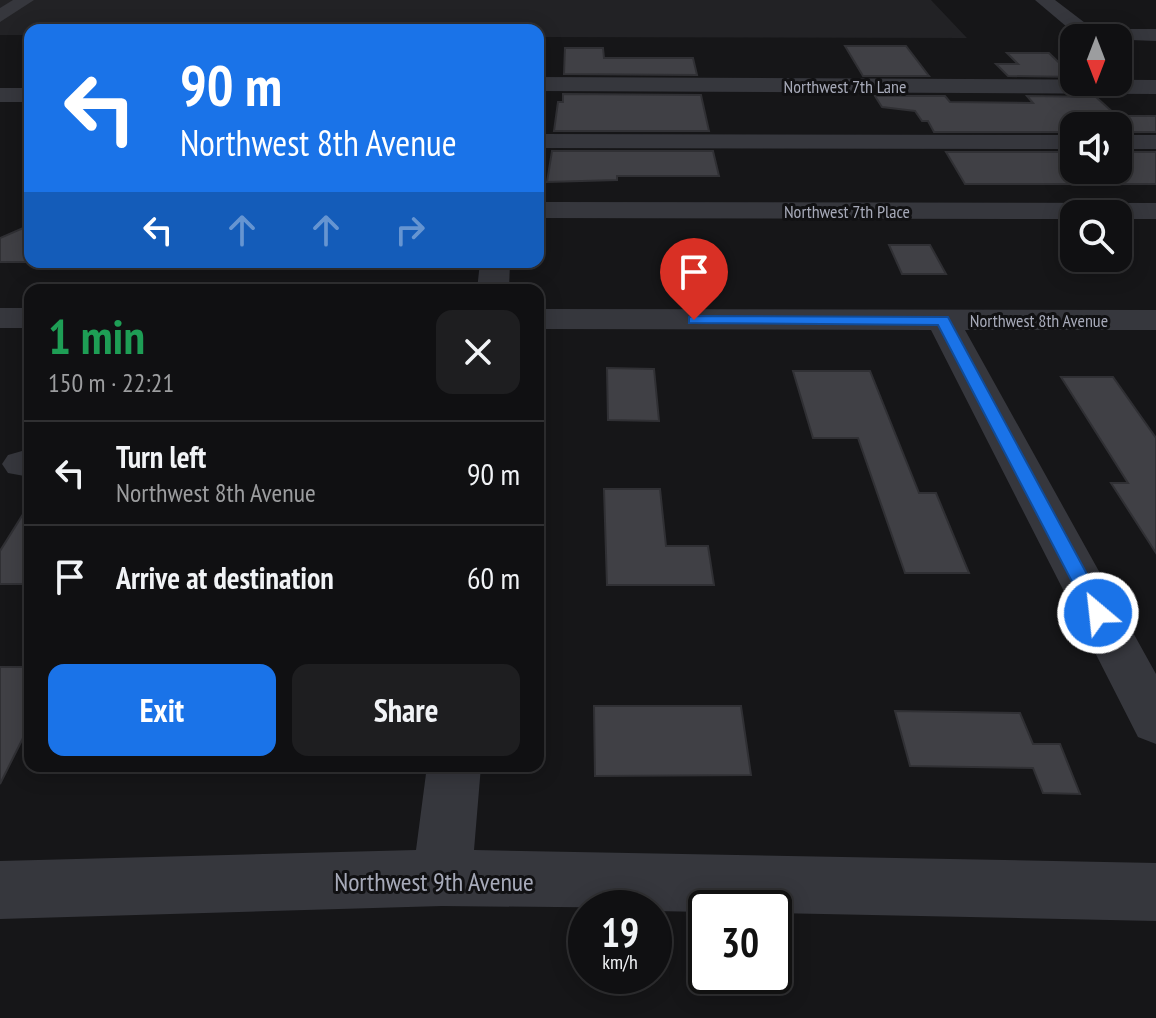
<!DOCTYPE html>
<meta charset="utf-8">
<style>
body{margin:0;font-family:"PT Sans Narrow",sans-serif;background:#1e1e20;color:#f1f3f6;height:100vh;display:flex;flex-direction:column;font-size:30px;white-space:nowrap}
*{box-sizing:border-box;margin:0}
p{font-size:26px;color:#9c9d9f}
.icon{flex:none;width:44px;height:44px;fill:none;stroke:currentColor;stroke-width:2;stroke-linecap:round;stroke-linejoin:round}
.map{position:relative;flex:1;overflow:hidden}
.drawer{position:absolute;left:24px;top:284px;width:520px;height:488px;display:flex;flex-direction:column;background:#101012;border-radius:16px;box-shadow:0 4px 20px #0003,0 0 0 2px #303032}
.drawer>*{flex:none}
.banner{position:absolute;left:24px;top:24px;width:520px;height:244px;border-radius:16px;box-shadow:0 4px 20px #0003,0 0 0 2px #303032;background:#1a73e8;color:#fff;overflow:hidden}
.needle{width:52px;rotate:180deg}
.tools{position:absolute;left:1060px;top:24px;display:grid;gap:16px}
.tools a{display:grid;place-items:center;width:72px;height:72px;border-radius:16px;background:#101012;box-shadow:0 4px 20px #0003,0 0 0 2px #303032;font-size:40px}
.speed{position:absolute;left:568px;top:890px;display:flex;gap:16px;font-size:40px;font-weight:700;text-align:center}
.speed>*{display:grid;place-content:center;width:104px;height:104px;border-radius:50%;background:#101012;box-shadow:0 4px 20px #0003,0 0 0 2px #303032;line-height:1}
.speed small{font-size:20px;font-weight:400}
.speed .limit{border:4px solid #111;border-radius:12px;background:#fff;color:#111}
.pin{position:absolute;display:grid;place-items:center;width:68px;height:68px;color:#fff;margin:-82px -34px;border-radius:50% 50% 50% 0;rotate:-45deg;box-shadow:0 0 8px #0007}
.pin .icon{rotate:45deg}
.me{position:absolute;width:88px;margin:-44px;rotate:332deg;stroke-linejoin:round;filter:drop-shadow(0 0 6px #0008)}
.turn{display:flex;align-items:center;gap:28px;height:168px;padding:0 24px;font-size:36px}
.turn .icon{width:104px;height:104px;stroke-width:2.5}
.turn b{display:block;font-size:56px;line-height:68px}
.lanes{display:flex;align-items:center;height:76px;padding:0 24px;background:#0003;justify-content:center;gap:40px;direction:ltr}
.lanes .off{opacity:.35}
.round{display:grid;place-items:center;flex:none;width:84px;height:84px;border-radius:16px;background:#1e1e20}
.headline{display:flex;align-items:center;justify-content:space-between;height:136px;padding:0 24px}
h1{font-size:48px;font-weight:700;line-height:60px;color:#1e9e55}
.primary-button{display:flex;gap:16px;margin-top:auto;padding:16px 24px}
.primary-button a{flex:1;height:92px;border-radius:16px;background:#1a73e8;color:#fff;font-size:32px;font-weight:700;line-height:92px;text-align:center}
.primary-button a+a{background:#1e1e20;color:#f1f3f6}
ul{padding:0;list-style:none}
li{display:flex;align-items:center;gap:24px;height:104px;padding:0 24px;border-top:2px solid #303032}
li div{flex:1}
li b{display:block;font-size:30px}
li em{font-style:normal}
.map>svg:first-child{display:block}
.built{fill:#222225}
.building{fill:#404045;stroke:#303034;stroke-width:2}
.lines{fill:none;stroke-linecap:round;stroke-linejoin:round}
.minor{fill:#36373d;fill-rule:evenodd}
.route{fill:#1a73e8;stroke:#114b97;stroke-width:2}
.labels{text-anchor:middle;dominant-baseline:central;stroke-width:6;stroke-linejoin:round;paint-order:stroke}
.far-street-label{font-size:18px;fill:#a7aab9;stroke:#111113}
.near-street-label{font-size:26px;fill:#a7aab9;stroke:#111113}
</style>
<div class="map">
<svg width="1156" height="1018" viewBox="0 0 1156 1018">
<rect width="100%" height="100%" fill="#161618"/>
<path class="built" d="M0 0H931L967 38 538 37V30H30V35H0Z"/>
<path class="building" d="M845 46H906L929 76H863Z
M565 48H603L604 58H693L697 75 564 74Z
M1007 53H1049L1074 77 1008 76 996 64H1018Z
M563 94 701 95 709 131H554L558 102H563Z
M875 96H945L950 102 1033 103 1027 96 1096 97 1117 116H1156V132H1118V126H1074V132H934L928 121H922L915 111 882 107Z
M552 151H713L719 176H617V180L547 182Z
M946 152H1074V170H1118V152H1156V184H965Z
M30 225V262H0V238Z
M889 245H930L946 274H902Z
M607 368 654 369 659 421 608 420Z
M793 371H870L919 493H936L969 573H905L858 438H813Z
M1061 377H1113L1156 438V553L1111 483H1128Z
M604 489H660L666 546H708L714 585H607Z
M30 503V584H0V551Z
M0 667H30V724L0 784Z
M594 706H741L751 775 595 776Z
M895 711 1020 713 1033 744H1060L1080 794 1043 793 1033 768 910 766Z"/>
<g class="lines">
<path class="minor" d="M13 0H34L0 22V8Z
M1035 0H1055L1093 29H1156V41L1080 38Z
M538 77 1156 80V94L538 91Z
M0 88H30V102H0Z
M538 134 1074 135V149L538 148Z
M1118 135H1156V149H1118Z
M538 202 1156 203V219H1118V214H1074V219L538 218Z
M480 262H510L509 290H477Z
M0 308H30V328H0Z
M538 309 1156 310V330H965L1156 674V744L1138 737 931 330 538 329Z
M22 451H30V477L8 473 2 464 8 455Z
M427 766H481L474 850 1156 863V921L774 913V908H706V912L654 911V908L442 906 0 919V861L416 850Z"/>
</g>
<path class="route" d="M694 316 948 317 1108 613 1105 618H1091L938 325 689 323V317Z"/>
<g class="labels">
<g class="far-street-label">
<text x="845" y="86">Northwest 7th Lane</text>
<text x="847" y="211">Northwest 7th Place</text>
<text x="1039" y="320">Northwest 8th Avenue</text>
</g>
<g class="near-street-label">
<text x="434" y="881">Northwest 9th Avenue</text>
</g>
</g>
</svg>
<div class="tools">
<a><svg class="needle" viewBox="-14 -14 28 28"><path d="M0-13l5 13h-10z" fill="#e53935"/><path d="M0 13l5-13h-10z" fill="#9c9d9f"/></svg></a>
<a><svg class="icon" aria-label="sound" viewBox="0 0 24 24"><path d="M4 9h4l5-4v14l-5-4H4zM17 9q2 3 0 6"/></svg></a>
<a><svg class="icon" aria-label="search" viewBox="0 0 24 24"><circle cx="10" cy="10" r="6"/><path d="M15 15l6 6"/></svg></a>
</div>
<div class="speed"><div>19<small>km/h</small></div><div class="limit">30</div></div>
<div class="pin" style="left:694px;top:320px;background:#d93025"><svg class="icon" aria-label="arrive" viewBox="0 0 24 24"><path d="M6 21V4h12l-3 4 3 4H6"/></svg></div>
<svg class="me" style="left:1098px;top:613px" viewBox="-20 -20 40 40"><circle r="17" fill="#1a73e8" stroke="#fff" stroke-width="3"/><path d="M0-11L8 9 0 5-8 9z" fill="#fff"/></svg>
<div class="banner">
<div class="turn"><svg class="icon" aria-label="left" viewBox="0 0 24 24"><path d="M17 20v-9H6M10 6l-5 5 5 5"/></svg><div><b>90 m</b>Northwest 8th Avenue</div></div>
<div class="lanes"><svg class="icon" aria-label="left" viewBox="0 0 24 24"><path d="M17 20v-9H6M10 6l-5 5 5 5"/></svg><svg class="icon off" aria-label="ahead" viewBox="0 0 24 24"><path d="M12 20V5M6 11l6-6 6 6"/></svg><svg class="icon off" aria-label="ahead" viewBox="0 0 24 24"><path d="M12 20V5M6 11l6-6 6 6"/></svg><svg class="icon off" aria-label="right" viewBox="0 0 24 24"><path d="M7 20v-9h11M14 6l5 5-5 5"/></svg></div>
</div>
<section class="drawer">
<div class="headline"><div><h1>1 min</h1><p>150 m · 22:21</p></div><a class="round"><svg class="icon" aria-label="close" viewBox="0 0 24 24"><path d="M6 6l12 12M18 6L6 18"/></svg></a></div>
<ul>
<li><svg class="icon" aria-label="left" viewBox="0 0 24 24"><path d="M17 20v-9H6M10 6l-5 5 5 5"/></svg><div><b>Turn left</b><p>Northwest 8th Avenue</p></div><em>90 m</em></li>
<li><svg class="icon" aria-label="arrive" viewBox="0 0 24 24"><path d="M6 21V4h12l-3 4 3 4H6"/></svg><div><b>Arrive at destination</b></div><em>60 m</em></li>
</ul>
<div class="primary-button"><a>Exit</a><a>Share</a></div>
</section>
</div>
